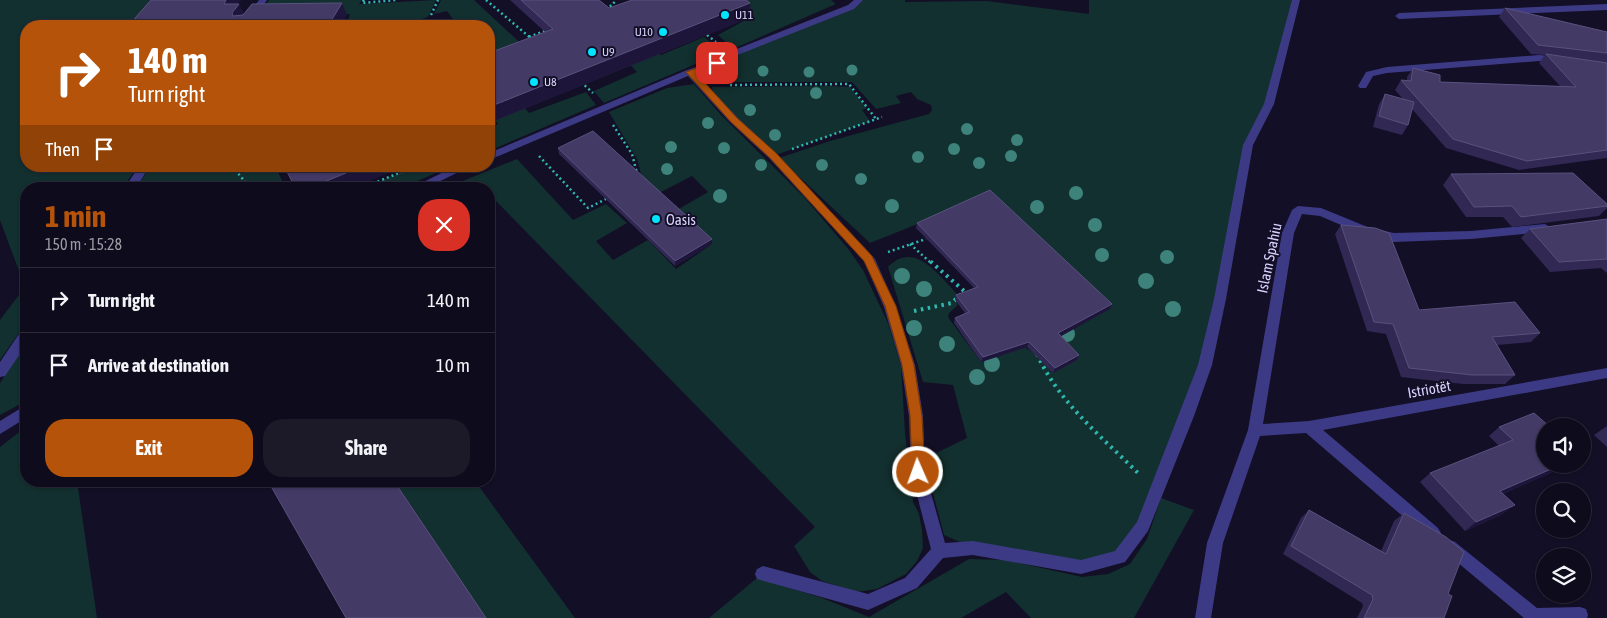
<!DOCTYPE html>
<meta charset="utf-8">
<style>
body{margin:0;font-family:"Asap Condensed",sans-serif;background:#1c1929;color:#f1f3f6;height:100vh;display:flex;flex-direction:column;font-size:19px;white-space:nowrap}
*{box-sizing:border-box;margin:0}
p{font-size:16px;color:#9b9ba3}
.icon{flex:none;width:28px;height:28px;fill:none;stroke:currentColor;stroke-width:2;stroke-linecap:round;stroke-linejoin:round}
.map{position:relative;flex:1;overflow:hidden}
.side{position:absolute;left:20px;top:182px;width:475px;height:305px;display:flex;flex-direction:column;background:#0e0b1c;border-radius:20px;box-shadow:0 1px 4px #0004,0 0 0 1px #2e2b3b}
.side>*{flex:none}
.guide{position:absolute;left:20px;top:20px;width:475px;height:152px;border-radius:20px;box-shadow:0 1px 4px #0004,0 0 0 1px #2e2b3b;background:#b45309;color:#fff;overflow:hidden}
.buttons{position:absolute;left:1536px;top:418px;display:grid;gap:10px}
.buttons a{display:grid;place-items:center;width:55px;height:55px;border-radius:50%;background:#0e0b1c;box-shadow:0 1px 4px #0004,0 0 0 1px #2e2b3b;font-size:25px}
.pin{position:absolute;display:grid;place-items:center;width:42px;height:42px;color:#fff;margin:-21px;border-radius:10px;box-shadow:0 2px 8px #0006}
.me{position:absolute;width:55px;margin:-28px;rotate:358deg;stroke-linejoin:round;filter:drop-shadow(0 0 4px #0008)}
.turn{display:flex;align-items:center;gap:18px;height:105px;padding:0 25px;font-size:22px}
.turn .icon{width:65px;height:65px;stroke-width:2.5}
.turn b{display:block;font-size:35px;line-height:42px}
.then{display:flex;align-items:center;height:48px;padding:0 25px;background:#0003;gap:10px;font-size:19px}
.round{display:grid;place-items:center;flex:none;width:52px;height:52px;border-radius:20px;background:#1c1929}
.head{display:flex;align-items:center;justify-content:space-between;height:85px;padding:0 25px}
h1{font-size:30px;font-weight:700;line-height:38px;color:#b45309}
.primary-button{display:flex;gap:10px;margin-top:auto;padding:10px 25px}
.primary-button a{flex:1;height:58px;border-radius:20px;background:#b45309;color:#fff;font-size:20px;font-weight:700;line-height:58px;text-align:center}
.primary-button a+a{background:#1c1929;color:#f1f3f6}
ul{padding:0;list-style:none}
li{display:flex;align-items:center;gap:15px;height:65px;padding:0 25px;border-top:1px solid #2e2b3b}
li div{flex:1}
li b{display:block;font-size:19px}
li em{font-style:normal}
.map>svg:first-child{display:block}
.green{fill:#12302f}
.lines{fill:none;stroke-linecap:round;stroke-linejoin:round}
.path-far1{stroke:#2fb8b0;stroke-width:2.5;stroke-dasharray:2 3;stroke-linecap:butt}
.path{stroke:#2fb8b0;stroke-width:4;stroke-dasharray:2.5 4.5;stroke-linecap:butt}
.minor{fill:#3d3a85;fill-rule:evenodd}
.tree{fill:#3d827b}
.wall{fill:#312854}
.shaded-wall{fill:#1d163a}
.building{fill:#433a66;stroke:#5a527e}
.route{fill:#b45309;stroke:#753606}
.poi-dot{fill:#00e5ff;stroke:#130f26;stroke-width:2}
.labels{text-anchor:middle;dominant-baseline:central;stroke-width:4;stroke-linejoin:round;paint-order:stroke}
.far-poi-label{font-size:12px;fill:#d9d4ff;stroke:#130f26;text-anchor:start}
.poi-label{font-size:15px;fill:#d9d4ff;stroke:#130f26;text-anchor:start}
.street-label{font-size:15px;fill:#d9d4ff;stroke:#130f26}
</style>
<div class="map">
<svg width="1607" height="618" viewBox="0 0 1607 618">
<rect width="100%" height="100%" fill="#130f26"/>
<path class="green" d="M0 0H165L139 26H26V166H138L122 189H26V323L0 360V320L25 287 0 220Z
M269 0H362L359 4 436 0 428 17 418 20 421 25 417 26H361L362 23 347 22 350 14 304 15 250 26Z
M441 0H474L529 51 489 65V26H458L447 11 434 14Z
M729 0H831L836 4 733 49 718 35 751 17Z
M859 0H905V2L987 1 1089 14V0H1296L1269 104 1248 145 1205 365 1143 526 1120 557 1081 567 973 548 944 535 924 459 967 438 953 385 923 382 888 267C915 239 940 277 959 296L957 306 949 313 948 317 981 362 1003 355 1001 333 1034 353 1053 373 1076 360 1051 334 1110 309 988 196 870 243 779 158 830 141 929 114 932 110 931 105 917 99 911 92 896 96 901 103 876 109 852 82H712V76L717 63 851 7Z
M618 19 661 55 704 37 724 52 604 103 594 91 637 72 595 28Z
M489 65 529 113 586 92 596 105 489 151V128L498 124 489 113Z
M694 84 721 115 804 197 849 250 863 270 888 323 901 366 905 433 913 502 919 514 922 530 923 548 917 561 906 574 877 589 856 592 822 581 810 572 794 546 815 527 494 199 489 201V189H443L517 159 573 220 606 204 627 223 596 241 613 260 648 240 676 269 712 244 677 210 708 192 692 176 659 193 641 174 637 159 609 112 667 88Z
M829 86 850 87 867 108 862 110 870 121 882 117 773 156 713 92 712 87Z
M151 166H275L286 189H135Z
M407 166H452L399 189H362L409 169Z
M26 342V401L0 415V383Z
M26 431V481H77L97 618H0V447L18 433Z
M394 481H475L575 618H485Z
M1161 498 1194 510 1134 618H1031L1006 592 961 618H709L757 578 822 598 869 617 969 559 1006 560 1082 577 1108 574 1130 564 1147 539Z"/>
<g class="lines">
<path class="path-far1" d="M364 0 362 3 396 0
M486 0 533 40
M605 8 613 5 615 0
M431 15 438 0
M703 32 716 42
M529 37 547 30
M581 82 593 93
M730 85 849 84 876 119
M613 125 632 154 637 173
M792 149 882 117
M539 156 588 208 606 199
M232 166 251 189
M359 189 409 169 407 166
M910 244 931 263
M888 252 926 239"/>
<path class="path" d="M914 311 952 303 964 291 930 261
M1037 354C1059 403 1102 437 1139 474"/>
<path class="minor" d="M259 0H267L248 26H240Z
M854 0H863L854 9 735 56 720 65 696 73 738 118 777 154 875 259 896 307 915 365 923 416 925 472 945 543 973 541 1081 560 1115 551 1137 522 1198 365 1214 299 1243 145 1264 104 1292 0H1300L1274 104 1253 145 1226 299 1212 365 1194 416 1148 531 1125 562 1081 574 973 555 943 558 917 588 868 610 757 579 755 574 757 569 763 566 868 594 905 578 931 549 911 472 909 416 901 365 884 307 864 261 769 158 730 122 688 76 489 160V153L687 70 714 61 729 52 848 5Z
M1607 4V10L1399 19 1395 16 1399 13Z
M1539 55 1559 57 1564 60 1559 63 1539 61 1387 73 1373 76 1366 88H1360L1358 86 1366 72 1387 67Z
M139 166H150L135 189H124Z
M456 166H471L424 189H409Z
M1298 206 1321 208 1370 228 1394 233 1471 231 1545 224 1551 228 1545 232 1471 239 1394 242 1362 234 1320 216 1302 214 1294 233 1263 424 1309 421 1607 368V378L1323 430 1438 528 1441 533 1438 538 1433 540 1428 538 1306 433 1260 436 1223 543 1211 618H1195L1207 543 1248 430 1282 233 1292 210Z
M26 330V345L5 376 0 377V362L21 331Z
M26 405V418L0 434V421Z
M1450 540 1455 542 1537 608 1580 607 1586 609 1588 615 1587 618H1524L1445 552 1442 547 1445 542Z"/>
</g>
<g class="tree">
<circle cx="852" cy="70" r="5.5"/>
<circle cx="763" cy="71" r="5.5"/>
<circle cx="809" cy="72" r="5.5"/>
<circle cx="816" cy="93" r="6"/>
<circle cx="750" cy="110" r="6"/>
<circle cx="708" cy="123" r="6"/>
<circle cx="967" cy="129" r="6"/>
<circle cx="775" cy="135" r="6"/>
<circle cx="1017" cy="140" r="6"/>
<circle cx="671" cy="147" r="6"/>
<circle cx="724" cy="148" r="6"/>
<circle cx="954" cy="149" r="6"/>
<circle cx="1011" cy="156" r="6"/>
<circle cx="918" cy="157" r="6"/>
<circle cx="979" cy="163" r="6"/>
<circle cx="761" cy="165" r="6"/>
<circle cx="822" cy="165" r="6"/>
<circle cx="667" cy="169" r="6"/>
<circle cx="861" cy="179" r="6"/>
<circle cx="1076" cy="193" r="7"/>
<circle cx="720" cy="196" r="7"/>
<circle cx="892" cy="206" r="7"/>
<circle cx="1037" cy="207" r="7"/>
<circle cx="1095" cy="225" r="7"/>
<circle cx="1102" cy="255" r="7"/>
<circle cx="1167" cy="257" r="7"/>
<circle cx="902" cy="276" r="8"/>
<circle cx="1146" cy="281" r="8"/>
<circle cx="924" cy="289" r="8"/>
<circle cx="1173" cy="309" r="8"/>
<circle cx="914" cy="328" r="8"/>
<circle cx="1067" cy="334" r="8"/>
<circle cx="947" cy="344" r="8"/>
<circle cx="992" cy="364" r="8"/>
<circle cx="977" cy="377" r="8"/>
</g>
<path class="wall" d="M510 0H599L609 8 750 3 751 17 489 123 490 127 489 128V53L545 32Z
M1505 8 1607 32V158L1519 170 1446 148 1412 109 1408 125 1402 135 1373 127 1379 104 1385 94 1403 99 1395 90 1401 80 1407 81V77L1413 68 1440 82 1560 86 1539 63 1545 55 1531 54 1499 17Z
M558 148 712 244 675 266 559 154Z
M1451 174 1607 204V208L1599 216 1512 227 1503 217H1466L1443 185Z
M1607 219V273L1601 268 1550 272 1521 238 1530 229Z
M917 223 1110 309 1060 336 1079 355 1077 360 1053 373 1027 347 981 362 954 323 955 318 965 313 955 300 956 295 974 288 916 228Z
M1341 225 1419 310 1540 333 1531 342 1497 345 1515 375 1505 384H1463L1401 377 1386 334 1367 331 1335 234Z
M1607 426V447L1594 435Z
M1499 427 1545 464H1571L1503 494V514L1465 531 1420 482 1430 473 1499 446 1489 436Z
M1309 510 1381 551 1394 521 1404 513 1448 594 1444 618H1357L1363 606 1362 603 1283 554 1301 518Z"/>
<path class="shaded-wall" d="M226 0H241L230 15 224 4Z
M342 3 347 15 341 26H328Z
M750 3 751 17 489 123 490 127 489 128V107Z
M239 4 245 15 238 25 232 13Z
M363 166H402L403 167 350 189H307Z
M712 239V244L675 266V261Z
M1112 304 1110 309 1056 339 1058 333Z
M1029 342 1027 347 981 362 983 357Z
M1079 355 1077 360 1053 373 1055 368Z
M1563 464H1571L1489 500 1500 491Z
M394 481H395L486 618Z
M1515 505 1503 514 1465 531 1476 522Z"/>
<path class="building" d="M151 0H226L224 4H239L232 13 233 16 243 15 252 4 342 3 328 26H128Z
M521 0H599L609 8 632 0H746L750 3 489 107V57L491 56 489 53 553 29Z
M1505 8 1607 32V53L1538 45Z
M1546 54 1607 63V150L1527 161 1453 139 1401 80 1411 81 1413 68 1440 75V82L1576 87Z
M1385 94 1414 102 1408 125 1379 116Z
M593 131 712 239 675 261 558 148Z
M284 166H363L307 189H296Z
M1573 173 1607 204V206L1521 217 1512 206 1474 207 1451 174Z
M990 190 1112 304 1058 333 1079 355 1055 368 1029 342 983 357 955 318 969 312 956 295 978 287 917 223Z
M1607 219V259L1559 262 1530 229Z
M1341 225 1375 228 1389 233 1419 310 1515 302 1540 333 1492 337 1515 375H1472L1409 368 1393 324 1374 322Z
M1534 413 1549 426H1545V464H1563L1500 491 1515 505 1476 522 1430 473 1513 440 1499 427Z
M268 481H394L486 618H346Z
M1309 510 1386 554 1404 513 1446 537 1464 552 1448 594 1452 596 1444 618H1364L1373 599 1372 595 1291 546Z"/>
<path class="route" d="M714 61 722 63 696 73 737 118 776 153 872 256 896 306 914 365 922 416 925 472 923 476H914L912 472 910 416 902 365 885 306 864 261 770 158 731 122 686 72Z"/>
<g class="poi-dot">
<circle cx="725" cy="15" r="5"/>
<circle cx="663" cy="32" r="5"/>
<circle cx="592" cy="52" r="5"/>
<circle cx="534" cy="82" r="5"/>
<circle cx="656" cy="219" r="5"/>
</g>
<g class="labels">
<g class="far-poi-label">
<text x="735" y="15">U11</text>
<text x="653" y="32" text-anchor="end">U10</text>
<text x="602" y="52">U9</text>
<text x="544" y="82">U8</text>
</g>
<g class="poi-label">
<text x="666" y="219">Oasis</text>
</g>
<g class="street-label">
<text transform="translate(1269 258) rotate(-78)">Islam Spahiu</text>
<text transform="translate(1429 389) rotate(-10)">Istriotët</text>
</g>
</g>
</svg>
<div class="buttons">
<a><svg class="icon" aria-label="sound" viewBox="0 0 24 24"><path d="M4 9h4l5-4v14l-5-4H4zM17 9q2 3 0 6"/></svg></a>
<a><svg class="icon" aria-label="search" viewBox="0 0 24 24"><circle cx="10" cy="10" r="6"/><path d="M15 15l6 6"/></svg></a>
<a><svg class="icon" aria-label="layers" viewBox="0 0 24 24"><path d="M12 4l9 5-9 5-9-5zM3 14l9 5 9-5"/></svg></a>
</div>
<div class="pin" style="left:717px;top:63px;background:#d93025"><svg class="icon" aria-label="arrive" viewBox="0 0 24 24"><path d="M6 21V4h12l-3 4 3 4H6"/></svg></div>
<svg class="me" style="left:918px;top:472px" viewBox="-20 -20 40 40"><circle r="17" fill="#b45309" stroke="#fff" stroke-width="3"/><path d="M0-11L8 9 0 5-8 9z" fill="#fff"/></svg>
<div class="guide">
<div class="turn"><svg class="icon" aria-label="right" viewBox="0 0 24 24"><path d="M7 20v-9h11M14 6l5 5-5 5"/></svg><div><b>140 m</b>Turn right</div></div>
<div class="then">Then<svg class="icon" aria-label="arrive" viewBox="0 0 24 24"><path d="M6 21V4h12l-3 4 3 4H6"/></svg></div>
</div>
<section class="side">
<div class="head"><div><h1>1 min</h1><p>150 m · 15:28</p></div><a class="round" style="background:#d93025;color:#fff"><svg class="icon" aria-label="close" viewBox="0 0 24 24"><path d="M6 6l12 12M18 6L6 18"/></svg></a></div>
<ul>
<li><svg class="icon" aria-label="right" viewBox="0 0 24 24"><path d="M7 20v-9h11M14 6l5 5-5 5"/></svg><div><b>Turn right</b></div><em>140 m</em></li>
<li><svg class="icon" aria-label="arrive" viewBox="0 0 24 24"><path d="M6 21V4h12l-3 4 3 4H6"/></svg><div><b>Arrive at destination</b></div><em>10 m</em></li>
</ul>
<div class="primary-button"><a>Exit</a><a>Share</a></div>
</section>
</div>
